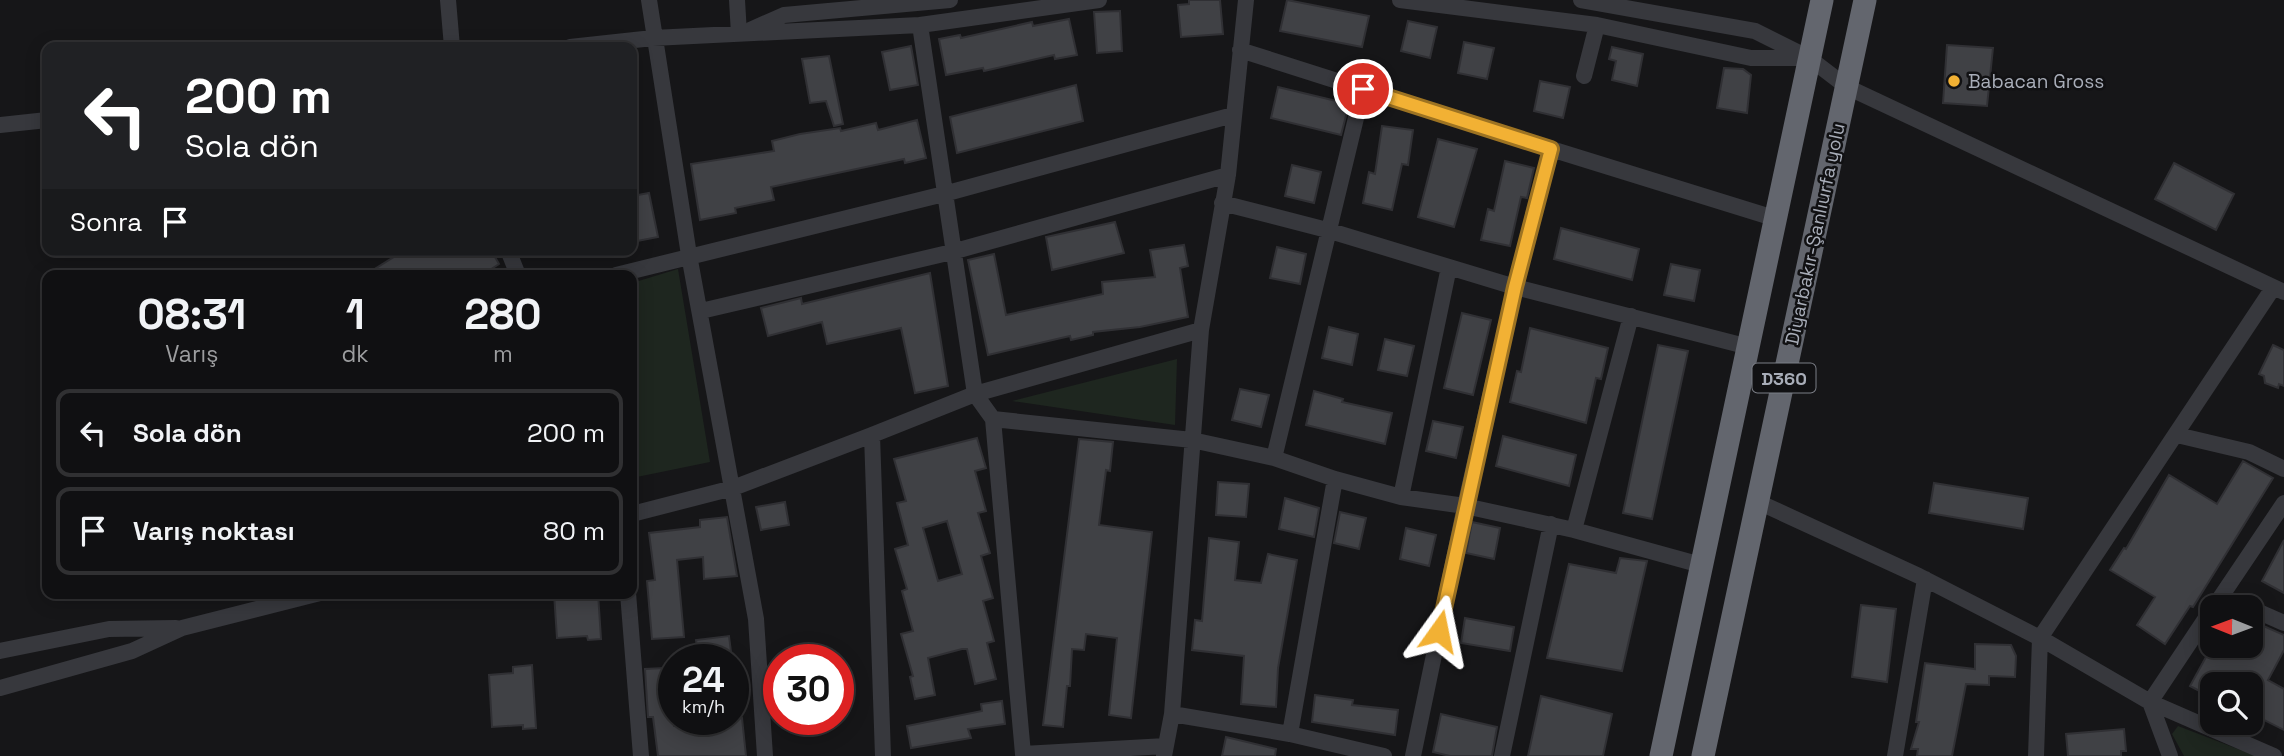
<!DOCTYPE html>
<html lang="tr">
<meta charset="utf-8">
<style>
body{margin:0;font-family:"Space Grotesk",sans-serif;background:#1e1e20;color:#f1f3f6;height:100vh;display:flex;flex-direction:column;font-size:26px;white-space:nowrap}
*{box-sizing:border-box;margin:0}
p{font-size:23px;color:#9c9d9f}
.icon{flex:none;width:38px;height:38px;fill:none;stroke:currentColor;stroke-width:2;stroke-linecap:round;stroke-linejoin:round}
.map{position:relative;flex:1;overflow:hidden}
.side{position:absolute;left:42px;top:270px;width:595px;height:329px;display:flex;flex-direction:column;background:#101012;border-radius:14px;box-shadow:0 4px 18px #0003,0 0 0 2px #303032}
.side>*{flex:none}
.hud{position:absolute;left:42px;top:42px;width:595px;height:214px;border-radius:14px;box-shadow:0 4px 18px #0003,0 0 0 2px #303032;background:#202124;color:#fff;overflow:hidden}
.needle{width:46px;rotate:271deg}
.buttons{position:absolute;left:2200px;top:595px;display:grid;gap:14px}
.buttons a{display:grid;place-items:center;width:63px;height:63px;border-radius:14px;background:#101012;box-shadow:0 4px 18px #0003,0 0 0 2px #303032;font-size:35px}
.speed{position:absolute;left:658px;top:644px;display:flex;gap:14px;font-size:35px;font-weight:700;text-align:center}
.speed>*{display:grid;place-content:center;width:91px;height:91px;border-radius:50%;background:#101012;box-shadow:0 4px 18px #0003,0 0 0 2px #303032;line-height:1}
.speed small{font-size:18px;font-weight:400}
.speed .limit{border:10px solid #d22;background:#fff;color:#111}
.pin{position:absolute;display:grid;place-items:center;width:60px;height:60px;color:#fff;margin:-30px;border:4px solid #fff;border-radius:50%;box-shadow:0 2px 7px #0007}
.me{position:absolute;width:77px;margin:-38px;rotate:12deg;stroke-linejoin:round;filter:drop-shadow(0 0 5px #0008)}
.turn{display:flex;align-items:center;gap:24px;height:147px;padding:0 28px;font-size:32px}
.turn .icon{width:91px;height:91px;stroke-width:2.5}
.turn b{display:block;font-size:49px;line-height:60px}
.then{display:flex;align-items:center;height:66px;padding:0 28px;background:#0003;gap:14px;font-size:26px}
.eta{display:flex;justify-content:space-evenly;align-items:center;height:119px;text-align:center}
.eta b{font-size:42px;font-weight:700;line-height:49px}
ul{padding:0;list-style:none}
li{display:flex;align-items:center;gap:21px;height:88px;margin:0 14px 10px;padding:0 14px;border:4px solid #303032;border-radius:14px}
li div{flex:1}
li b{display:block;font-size:26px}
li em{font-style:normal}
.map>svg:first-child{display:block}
.green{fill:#1e261f}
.building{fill:#404145;stroke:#303034;stroke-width:2;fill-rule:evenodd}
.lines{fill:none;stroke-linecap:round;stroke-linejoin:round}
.minor{stroke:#37383d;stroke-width:16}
.highway{stroke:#63666e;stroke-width:23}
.route-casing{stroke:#9d7322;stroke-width:18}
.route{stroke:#f2b134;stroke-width:12}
.poi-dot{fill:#f2b134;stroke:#111113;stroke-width:2.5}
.labels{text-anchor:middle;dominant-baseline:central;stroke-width:5;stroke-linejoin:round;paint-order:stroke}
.shield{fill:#111113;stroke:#7b7e86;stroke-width:2}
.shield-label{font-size:18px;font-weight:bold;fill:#a8adb8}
.poi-label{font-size:19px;fill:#a8adb8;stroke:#111113;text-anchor:start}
.street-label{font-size:19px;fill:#a8adb8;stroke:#111113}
</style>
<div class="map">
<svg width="2284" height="756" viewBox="0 0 2284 756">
<rect width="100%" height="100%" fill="#161618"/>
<path class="green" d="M678 269 710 462 632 478V283Z
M1177 359 1175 425 1012 401Z
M2178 726 2256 756H2184L2172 734Z"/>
<path class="building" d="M1189 0H1220L1223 34 1181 37 1178 5 1189 4Z
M1287 0 1369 16 1362 47 1280 31Z
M1120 11 1122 51 1097 53 1094 12Z
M1069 19 1077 55 1055 59 1054 55 984 71 983 68 946 75 939 39 960 35 961 38 1032 22 1033 26Z
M1408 21 1437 27 1430 58 1401 51Z
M1464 42 1494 48 1487 79 1458 73Z
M1947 45 1993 48 1987 106 1943 103Z
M911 46 918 85 890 90 882 52Z
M1612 47 1643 54 1637 86 1612 80 1616 61 1609 59Z
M829 56 843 124 834 126 826 101 810 103 802 59Z
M1724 68 1743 69 1751 75 1747 113 1717 108Z
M1540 81 1570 87 1563 118 1534 111Z
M1076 85 1083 121 957 153 950 117Z
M1278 87 1349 104 1341 135 1271 118Z
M917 120 926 158 905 163 904 159 771 187 774 200 735 208 736 213 700 220 691 164 774 151 772 141 800 134 840 128 841 131 876 123 878 130Z
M1382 126 1413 130 1408 165 1402 164 1392 210 1363 203 1369 172 1375 174Z
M1438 139 1477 149 1454 227 1418 217Z
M1505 161 1534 168 1527 198 1521 197 1510 246 1481 240 1488 209 1494 211Z
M2174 163 2234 194 2216 230 2155 199Z
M1292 165 1321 172 1314 203 1285 196Z
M649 193 658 237 632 242V196Z
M1115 222 1124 253 1052 270 1046 237Z
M1561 228 1639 249 1632 280 1554 259Z
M1184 245 1188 266 1180 268 1188 317 1140 327 1093 332V335L1071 340 1070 336 988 355 968 260 994 254 1006 315 1103 294 1102 282 1155 277 1150 250Z
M1277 247 1306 254 1300 284 1270 278Z
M405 250H491L499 264 482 275H365Z
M1671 264 1700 270 1694 301 1664 295Z
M930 273 948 386 915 393 901 328 827 344 822 322 768 336 761 308 801 298 802 304Z
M1462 313 1491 320 1473 395 1444 388Z
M1329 327 1358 334 1352 365 1322 358Z
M1530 328 1608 348 1601 379 1596 378 1586 423 1510 402 1517 371 1521 372Z
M1385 339 1414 346 1407 376 1378 370Z
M1658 345 1688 351 1652 519 1623 513Z
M2273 345 2284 350V386L2279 384 2278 388 2265 383 2264 376 2259 374Z
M1240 389 1269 395 1261 427 1232 420Z
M1314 391 1343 399 1342 402 1392 413 1385 444 1306 425Z
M1433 421 1463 427 1456 458 1426 451Z
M1503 436 1576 455 1569 486 1496 466Z
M977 438 986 468 975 471 986 511 978 513 990 553 981 556 993 598 983 601 994 641 987 643 996 679 975 684 967 649H962L928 658 935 695 915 699 910 677 913 676 901 634 913 631 902 591 907 589 895 549 908 545 897 503 906 501 894 459ZM947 521 962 574 938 581 923 528Z
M1079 439 1113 442 1110 471 1106 470 1099 525 1152 532 1131 718 1109 715 1117 638 1086 634 1084 650 1072 649 1070 686H1067L1063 727 1043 725Z
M2243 461 2273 478 2193 607 2190 606 2165 644 2137 625 2155 597 2110 570 2124 548 2126 549 2169 475 2217 504Z
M1218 482 1249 484 1246 517 1216 515Z
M1934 483 2028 498 2023 529 1929 513Z
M1285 498 1319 508 1314 537 1279 529Z
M785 502 789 525 761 530 756 507Z
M1340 512 1366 518 1359 549 1334 543Z
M727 517 737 576 704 579 703 557 677 560 684 637 652 639 647 581 655 580 649 533 700 527V520Z
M1472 522 1500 528 1494 559 1466 553Z
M1406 528 1436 535 1429 566 1400 559Z
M1209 538 1239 542 1235 580 1261 583 1268 554 1297 560 1278 668 1276 707 1241 704 1244 656 1192 650 1195 620 1202 621Z
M2284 540V593L2262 581Z
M1620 558 1647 561 1622 671 1547 658 1569 564 1616 573Z
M554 593H598L601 639 588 640 587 636 557 638Z
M1861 605 1896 609 1887 682 1852 677Z
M1465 618 1514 627 1510 651 1461 643Z
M2250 620 2284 635V650L2268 680 2284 689V730L2250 713V684H2212L2209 696 2190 686 2212 646H2250Z
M729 636 732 660H699L696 640Z
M1975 644 2011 645 2016 656 2015 677 1989 676V685L1966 684 1952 756H1917L1918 749H1911L1919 722H1916L1925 663 1975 669Z
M532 665 536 728 523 729V725L492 727 489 675 513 673V667Z
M664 668 665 674H674V726L742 718 746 756H658L653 717H648L645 669Z
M1315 695 1353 700 1352 705 1398 710 1395 735 1312 722Z
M1541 696 1612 714 1603 756H1528Z
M1002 701 1005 724 968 729 971 738 911 748 907 726 982 711 981 704Z
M1441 714 1497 727 1492 756H1450L1433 752Z
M2124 729 2126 751H2121V756H2068L2066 734Z
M1226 737 1276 749 1275 756H1222Z"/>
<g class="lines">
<path class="minor" d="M448 0 452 47
M649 0 689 255 756 619 765 756
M737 0 739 34
M1400 0 1597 25 1751 58H1804
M1581 0 1755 31 1809 58 1847 87 2284 292
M920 25 975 394 993 419 1023 754 1166 746
M750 30 784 15 950 0
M570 47 653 38 920 25 1099 0
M1240 50 1551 149 1515 287 1749 347
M1584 76 1597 25
M0 125 47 120
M1551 149 1777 219
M1222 203 1327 230 1515 287 1465 506 1574 530 1631 316
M508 250 518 275
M616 275 944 194 1233 115
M701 311 952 252 1228 175
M993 419 1192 440 1274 458 1335 479 1401 497 1465 506 1413 756
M2177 435 2249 452 2284 469
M1274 458 1363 89
M1401 497 1449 267
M1756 501 1919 576 2040 638 2036 756
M632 514 733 488 872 435
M1574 530 1701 565
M628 593 641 756
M2214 607 2284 503
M2250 608 2284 623
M2212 609 2150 702 2274 756
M0 651 109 629 176 628
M0 688 132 651 182 628 320 593
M1172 714 1290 734 1384 756
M1290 734 1335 479
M883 756 872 435 975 394 1201 330 1228 175 1246 0
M1164 756 1172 714 1201 330
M1502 756 1551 524
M1895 756 1925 579
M2170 756 2150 702 2040 638 2273 288"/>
<path class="highway" d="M1661 756 1822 0
M1703 756 1865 0"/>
</g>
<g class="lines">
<defs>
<path id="route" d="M1363 89 1551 149 1515 287 1439 631"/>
</defs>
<use href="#route" class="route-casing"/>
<use href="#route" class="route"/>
</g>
<circle class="poi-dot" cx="1954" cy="81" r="7"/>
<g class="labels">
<rect class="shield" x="1752.5" y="363.5" width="63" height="29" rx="5"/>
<g class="shield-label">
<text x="1784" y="378">D360</text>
</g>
<g class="poi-label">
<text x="1968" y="81">Babacan Gross</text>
</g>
<g class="street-label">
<text transform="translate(1815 234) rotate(-78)">Diyarbakır-Şanlıurfa yolu</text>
</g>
</g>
</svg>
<div class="buttons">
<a><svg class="needle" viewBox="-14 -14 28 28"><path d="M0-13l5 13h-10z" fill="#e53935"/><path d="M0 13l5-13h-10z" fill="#9c9d9f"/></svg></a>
<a><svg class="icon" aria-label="search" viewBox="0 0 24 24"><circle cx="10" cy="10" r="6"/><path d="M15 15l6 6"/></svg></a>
</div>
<div class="speed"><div>24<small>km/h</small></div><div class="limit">30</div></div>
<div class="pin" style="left:1363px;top:89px;background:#d93025"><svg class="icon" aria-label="arrive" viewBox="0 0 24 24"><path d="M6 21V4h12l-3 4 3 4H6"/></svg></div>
<svg class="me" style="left:1439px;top:631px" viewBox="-20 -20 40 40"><path d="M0-17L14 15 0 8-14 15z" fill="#f2b134" stroke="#fff" stroke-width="4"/></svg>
<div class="hud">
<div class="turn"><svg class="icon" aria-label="left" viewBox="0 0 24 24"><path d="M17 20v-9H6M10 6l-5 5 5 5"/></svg><div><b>200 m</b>Sola dön</div></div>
<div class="then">Sonra<svg class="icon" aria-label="arrive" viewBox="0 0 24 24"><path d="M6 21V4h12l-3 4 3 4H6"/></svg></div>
</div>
<section class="side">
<div class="eta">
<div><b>08:31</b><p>Varış</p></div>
<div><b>1</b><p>dk</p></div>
<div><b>280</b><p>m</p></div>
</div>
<ul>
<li><svg class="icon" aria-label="left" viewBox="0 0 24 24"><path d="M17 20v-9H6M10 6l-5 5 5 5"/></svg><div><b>Sola dön</b></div><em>200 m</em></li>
<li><svg class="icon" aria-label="arrive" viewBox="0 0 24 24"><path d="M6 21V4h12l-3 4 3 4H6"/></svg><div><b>Varış noktası</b></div><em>80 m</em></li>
</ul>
</section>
</div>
